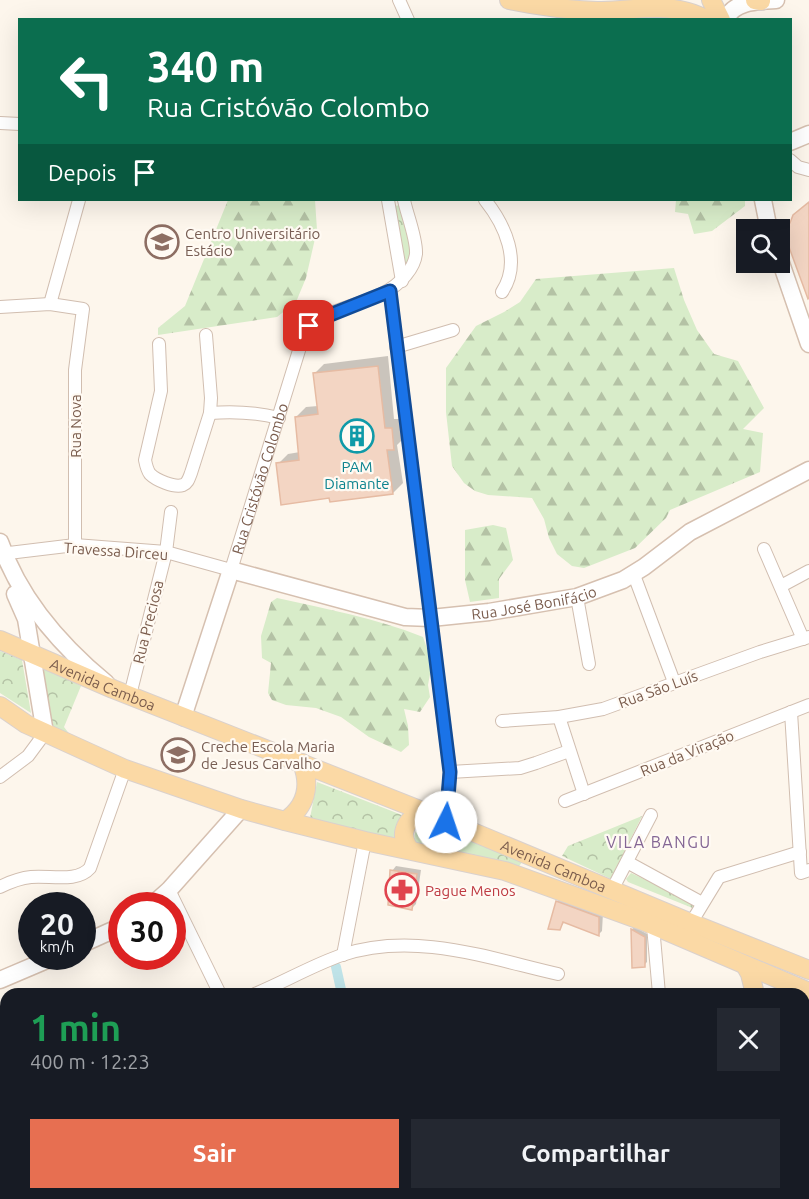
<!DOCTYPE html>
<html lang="pt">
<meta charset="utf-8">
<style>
body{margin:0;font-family:Ubuntu,sans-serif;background:#242831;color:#f1f3f6;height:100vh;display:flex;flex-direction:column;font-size:22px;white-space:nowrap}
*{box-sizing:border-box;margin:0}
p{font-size:20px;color:#9ea1a6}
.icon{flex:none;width:33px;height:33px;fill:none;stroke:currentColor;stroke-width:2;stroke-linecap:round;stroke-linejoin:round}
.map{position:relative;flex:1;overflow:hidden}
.drawer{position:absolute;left:0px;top:988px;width:810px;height:212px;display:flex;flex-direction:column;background:#171b24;border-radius:18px 18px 0 0;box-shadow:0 6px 24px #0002}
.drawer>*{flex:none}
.top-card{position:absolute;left:18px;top:18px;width:774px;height:183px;border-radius:0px;box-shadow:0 6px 24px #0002;background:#0b6e4f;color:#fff;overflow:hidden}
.fabs{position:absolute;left:736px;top:219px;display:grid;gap:12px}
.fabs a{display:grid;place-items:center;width:54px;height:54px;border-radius:0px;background:#171b24;box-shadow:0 6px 24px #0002;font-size:30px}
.speed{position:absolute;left:18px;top:892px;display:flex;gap:12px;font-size:30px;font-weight:700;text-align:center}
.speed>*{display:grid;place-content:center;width:78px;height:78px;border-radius:50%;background:#171b24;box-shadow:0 6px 24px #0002;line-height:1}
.speed small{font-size:15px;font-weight:400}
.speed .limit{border:9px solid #d22;background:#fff;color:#111}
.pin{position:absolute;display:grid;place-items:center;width:51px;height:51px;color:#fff;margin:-26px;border-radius:12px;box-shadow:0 3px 9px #0006}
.me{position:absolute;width:66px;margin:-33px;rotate:4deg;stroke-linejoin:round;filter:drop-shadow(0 0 4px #0008)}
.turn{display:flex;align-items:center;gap:21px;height:126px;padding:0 30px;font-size:27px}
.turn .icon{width:78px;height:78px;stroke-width:2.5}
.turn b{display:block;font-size:42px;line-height:51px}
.then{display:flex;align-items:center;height:57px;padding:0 30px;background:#0003;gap:12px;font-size:22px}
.round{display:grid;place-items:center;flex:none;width:63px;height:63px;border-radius:0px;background:#242831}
.overview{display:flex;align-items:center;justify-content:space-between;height:102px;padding:0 30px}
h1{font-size:36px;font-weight:700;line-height:45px;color:#1e9e55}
.button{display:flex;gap:12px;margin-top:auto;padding:12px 30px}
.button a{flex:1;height:69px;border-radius:0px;background:#e76f51;color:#fff;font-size:24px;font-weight:700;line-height:69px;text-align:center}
.button a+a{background:#242831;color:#f1f3f6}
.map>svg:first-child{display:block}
.grass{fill:url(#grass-tufts)}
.forest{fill:url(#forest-firs)}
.park{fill:url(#park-crowns)}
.shadow{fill:#0003}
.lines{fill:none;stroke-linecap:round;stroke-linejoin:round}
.canal{stroke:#bfe3e8;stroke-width:10}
.building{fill:#f3d5c3;stroke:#e6bba3;stroke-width:1.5}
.street-casing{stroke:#d1beb0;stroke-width:14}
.secondary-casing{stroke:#d6c0b0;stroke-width:19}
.primary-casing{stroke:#dad1cd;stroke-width:20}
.street{stroke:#fff;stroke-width:12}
.secondary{stroke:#fff;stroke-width:16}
.primary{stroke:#fbd9a5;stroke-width:18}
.route-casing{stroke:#114b97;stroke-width:15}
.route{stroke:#1a73e8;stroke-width:10}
.labels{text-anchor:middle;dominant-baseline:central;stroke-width:4.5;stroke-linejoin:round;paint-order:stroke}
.education-label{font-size:15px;fill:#785e54;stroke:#fffaf3;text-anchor:start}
.street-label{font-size:15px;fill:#7a5c4d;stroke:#fffaf3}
.culture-label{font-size:15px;fill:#0d838f;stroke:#fffaf3}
.health-label{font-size:15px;fill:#be3a42;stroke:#fffaf3;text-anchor:start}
.neighbourhood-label{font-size:16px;letter-spacing:1.5px;fill:#846695;stroke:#fffaf3}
</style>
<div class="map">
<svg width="809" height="1199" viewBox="0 0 809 1199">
<defs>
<pattern id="grass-tufts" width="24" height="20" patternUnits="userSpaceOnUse" patternTransform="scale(1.5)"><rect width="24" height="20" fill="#d8ecc9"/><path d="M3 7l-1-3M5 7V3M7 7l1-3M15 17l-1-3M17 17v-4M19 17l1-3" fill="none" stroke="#b4c2a5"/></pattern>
<pattern id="forest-firs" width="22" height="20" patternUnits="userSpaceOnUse" patternTransform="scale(1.5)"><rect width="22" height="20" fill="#d8ecc9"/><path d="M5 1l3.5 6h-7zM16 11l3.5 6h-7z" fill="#b4c2a5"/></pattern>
<pattern id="park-crowns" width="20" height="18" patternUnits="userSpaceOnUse" patternTransform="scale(1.5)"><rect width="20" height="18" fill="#d8ecc9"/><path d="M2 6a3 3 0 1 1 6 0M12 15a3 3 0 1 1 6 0" fill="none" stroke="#b4c2a5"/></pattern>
</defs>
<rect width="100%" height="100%" fill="#fdf6ec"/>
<path class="grass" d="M631 873 696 903 695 909 628 882 626 879Z"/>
<path class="forest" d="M228 200H315L317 230 306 278 296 302 277 317 158 335V328L185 306Z
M676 200H745V206L712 231 694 234 688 214 675 212Z
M674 268 684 300 697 330 714 354 738 361 764 408 743 429 763 433 760 472 670 510 666 518 635 548 584 568 572 566 557 554 549 538 544 519 532 498 488 495 475 491 464 483 452 466 446 412V368L476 326 504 312 520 302 536 279Z
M493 525 506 528 513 560 499 579V598L470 602 465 580V530Z
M277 598C326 609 376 618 423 637L432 663 428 685 430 697 420 712 404 709 408 726 409 745 401 752 369 737 341 717 316 708 286 705 272 700 268 693 271 663 262 658 261 636 271 602Z"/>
<path class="park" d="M403 205 411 259 404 265 393 206Z
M0 651 22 660 31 713 0 693Z
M39 664 81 686 64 727 74 740 56 731 50 724Z
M317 782 402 815 396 840 310 818Z
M642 816 611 879 562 856 568 846Z
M425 824 523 861 516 870 415 844C413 834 415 829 425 824Z"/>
<path class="shadow" d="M388 356 394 419H401L403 439 397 445 403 483 393 493 330 497 278 464 288 454 300 452 296 417 306 407 318 406 314 374 324 364Z
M396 866 421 870 416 904 411 909 392 871Z
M561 898 603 913 602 931 599 934 565 921 560 928 557 902Z
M635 927 647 934V962L644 965 634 966 632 929Z"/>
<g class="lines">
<path class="canal" d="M336 967 342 994
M403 1194 409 1199"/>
</g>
<path class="building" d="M809 202V298L808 299 782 228 790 223 793 215Z
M378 366 385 428H392L394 450H387L393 494 330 502 329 498 281 505 276 463 299 460 295 417 318 414 313 373Z
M390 870 417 874 412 910 388 905Z
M556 901 599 917V936L563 922 560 930 548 929Z
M631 929 645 937V967L632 968Z"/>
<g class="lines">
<defs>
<g id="street">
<path d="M399 0 408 20"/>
<path d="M0 123 20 124"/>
<path d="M790 160 798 167 809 170"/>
<path d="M388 200 402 281"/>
<path d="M485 200C505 225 522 262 502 292"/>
<path d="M390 291 450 772 446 821"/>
<path d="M50 304 79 200"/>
<path d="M0 307 50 304 83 309 75 370V545"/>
<path d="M159 344 161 391 145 460C146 465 147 470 150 474 156 480 174 488 183 485 188 483 189 478 191 473L210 413 211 398 206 335"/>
<path d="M396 347 453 330"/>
<path d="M210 413C235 411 255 412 279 418"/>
<path d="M764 549 803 639"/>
<path id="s1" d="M0 554 75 545 166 552 231 570 305 331C325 304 381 307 406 275 411 269 415 262 416 254 417 239 407 215 404 200"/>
<path d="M634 575 674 682"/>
<path d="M781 586 809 571"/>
<path d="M577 597 589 664"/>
<path d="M130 695 166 552 171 512"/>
<path d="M791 712 801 873 809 870"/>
<path d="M559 717 584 794"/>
<path d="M502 721 559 717 603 709 760 652 809 637"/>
<path d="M450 772 520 768 536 763 569 751"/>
<path d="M0 777 28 756 45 733"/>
<path d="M565 801 809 705"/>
<path d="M627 862 702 903"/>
<path d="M0 887C10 882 20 878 31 877 50 875 77 883 90 868L125 769"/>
<path d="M169 890 220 994"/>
<path d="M612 890 651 815"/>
<path d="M691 923 719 877 800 852"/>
<path d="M653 926 659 994"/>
<path d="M343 955 365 841"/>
<path d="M255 994C284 982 313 965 342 955 414 931 488 958 558 974"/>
<path d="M804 1065H809"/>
<path d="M0 1101 6 1098"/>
<path d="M388 1194 393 1199"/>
<path d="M462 1194 471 1199"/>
<path d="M677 1194V1199"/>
<path d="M49 1199 61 1194"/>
<path d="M294 1199 303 1194"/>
</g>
<g id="secondary">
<path d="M726 20C732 1 759 1 776 0"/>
<path d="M790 142 809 134"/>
<path d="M763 200 769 230"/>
<path d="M780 260 809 344"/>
<path d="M0 542C20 600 60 645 106 683"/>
<path d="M15 594 26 619 45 733"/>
<path id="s2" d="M183 717 231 570 405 617 431 618 489 612 577 597 623 580 644 567 690 532 809 470"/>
<path d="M151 906 169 890 241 809"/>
<path d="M82 944 122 926"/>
<path d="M0 980 54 957"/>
</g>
<g id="primary">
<path d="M509 0C538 6 567 10 597 11 635 11 673 0 707 20"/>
<path d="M711 0 721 20"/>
<path d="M755 0 761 1"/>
<path id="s3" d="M0 640 113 689 425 812 691 923 809 970"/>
<path d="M0 706 26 724 125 769 241 809 285 821 365 841 505 871 643 921 809 992"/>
<path d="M285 821C306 807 311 786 302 763"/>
<path d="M410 850C397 833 407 817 425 812"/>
<path d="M745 965 750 974 755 994"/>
<path d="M765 1194 766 1199"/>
</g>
</defs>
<use href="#street" class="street-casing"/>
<use href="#secondary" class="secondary-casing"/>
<use href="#primary" class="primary-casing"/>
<use href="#street" class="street"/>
<use href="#secondary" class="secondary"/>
<use href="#primary" class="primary"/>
</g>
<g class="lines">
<defs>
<path id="route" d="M309 326 315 321 390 291 450 772 446 822"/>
</defs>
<use href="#route" class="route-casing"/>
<use href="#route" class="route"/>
</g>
<defs>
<symbol id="university-ring" viewBox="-11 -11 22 22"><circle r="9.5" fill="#fffaf3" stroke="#8d6e63" stroke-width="1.5"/><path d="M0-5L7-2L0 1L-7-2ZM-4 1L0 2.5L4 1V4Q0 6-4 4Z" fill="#8d6e63"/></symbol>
<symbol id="building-ring" viewBox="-11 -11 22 22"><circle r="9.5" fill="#fffaf3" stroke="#0f9aa8" stroke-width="1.5"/><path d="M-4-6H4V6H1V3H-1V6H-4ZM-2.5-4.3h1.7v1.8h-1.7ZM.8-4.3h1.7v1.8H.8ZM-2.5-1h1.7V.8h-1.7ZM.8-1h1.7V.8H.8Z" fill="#0f9aa8"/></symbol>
<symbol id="school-ring" viewBox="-11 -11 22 22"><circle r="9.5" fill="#fffaf3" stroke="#8d6e63" stroke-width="1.5"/><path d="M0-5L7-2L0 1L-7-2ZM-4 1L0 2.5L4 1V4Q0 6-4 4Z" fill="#8d6e63"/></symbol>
<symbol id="pharmacy-ring" viewBox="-11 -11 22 22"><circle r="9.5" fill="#fffaf3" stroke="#e0444e" stroke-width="1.5"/><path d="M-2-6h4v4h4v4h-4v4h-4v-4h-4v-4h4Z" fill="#e0444e"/></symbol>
</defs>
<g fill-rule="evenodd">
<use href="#university-ring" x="143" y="223" width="38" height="38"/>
<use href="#building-ring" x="338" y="417" width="38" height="38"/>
<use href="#school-ring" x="159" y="736" width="38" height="38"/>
<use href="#pharmacy-ring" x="383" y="871" width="38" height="38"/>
</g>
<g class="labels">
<g class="education-label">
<text x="185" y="233">Centro Universitário<tspan x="185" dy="17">Estácio</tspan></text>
<text x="201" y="746">Creche Escola Maria<tspan x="201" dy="17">de Jesus Carvalho</tspan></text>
</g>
<g class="street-label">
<text transform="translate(75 426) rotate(-90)">Rua Nova</text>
<text stroke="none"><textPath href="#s1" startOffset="330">Rua Cristóvão Colombo</textPath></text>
<text transform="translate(116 551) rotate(4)">Travessa Dirceu</text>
<text stroke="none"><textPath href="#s2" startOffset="465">Rua José Bonifácio</textPath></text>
<text transform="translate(148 622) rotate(-76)">Rua Preciosa</text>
<text stroke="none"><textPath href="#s3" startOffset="112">Avenida Camboa</textPath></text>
<text transform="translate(658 689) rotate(-20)">Rua São Luís</text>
<text transform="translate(687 753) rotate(-22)">Rua da Viração</text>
<text stroke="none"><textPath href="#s3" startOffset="598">Avenida Camboa</textPath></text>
</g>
<g class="culture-label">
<text x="357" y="466">PAM<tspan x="357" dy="17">Diamante</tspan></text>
</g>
<g class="health-label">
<text x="425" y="890">Pague Menos</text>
</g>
<g class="neighbourhood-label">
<text x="659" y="842">VILA BANGU</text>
</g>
</g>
</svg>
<div class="fabs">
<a><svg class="icon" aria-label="search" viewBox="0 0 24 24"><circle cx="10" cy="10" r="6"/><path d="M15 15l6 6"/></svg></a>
</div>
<div class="speed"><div>20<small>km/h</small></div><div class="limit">30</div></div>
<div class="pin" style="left:309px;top:326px;background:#d93025"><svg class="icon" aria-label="arrive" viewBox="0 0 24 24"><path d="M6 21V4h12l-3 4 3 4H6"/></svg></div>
<svg class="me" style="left:446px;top:822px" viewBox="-20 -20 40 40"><circle r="19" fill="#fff"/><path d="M0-13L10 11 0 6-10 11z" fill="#1a73e8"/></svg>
<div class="top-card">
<div class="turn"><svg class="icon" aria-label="left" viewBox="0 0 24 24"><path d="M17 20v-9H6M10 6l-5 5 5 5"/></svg><div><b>340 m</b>Rua Cristóvão Colombo</div></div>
<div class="then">Depois<svg class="icon" aria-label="arrive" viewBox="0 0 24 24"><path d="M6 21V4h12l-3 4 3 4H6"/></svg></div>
</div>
<section class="drawer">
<div class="overview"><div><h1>1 min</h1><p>400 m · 12:23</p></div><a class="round"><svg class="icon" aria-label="close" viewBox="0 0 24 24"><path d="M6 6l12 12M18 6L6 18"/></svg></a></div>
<div class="button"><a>Sair</a><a>Compartilhar</a></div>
</section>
</div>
